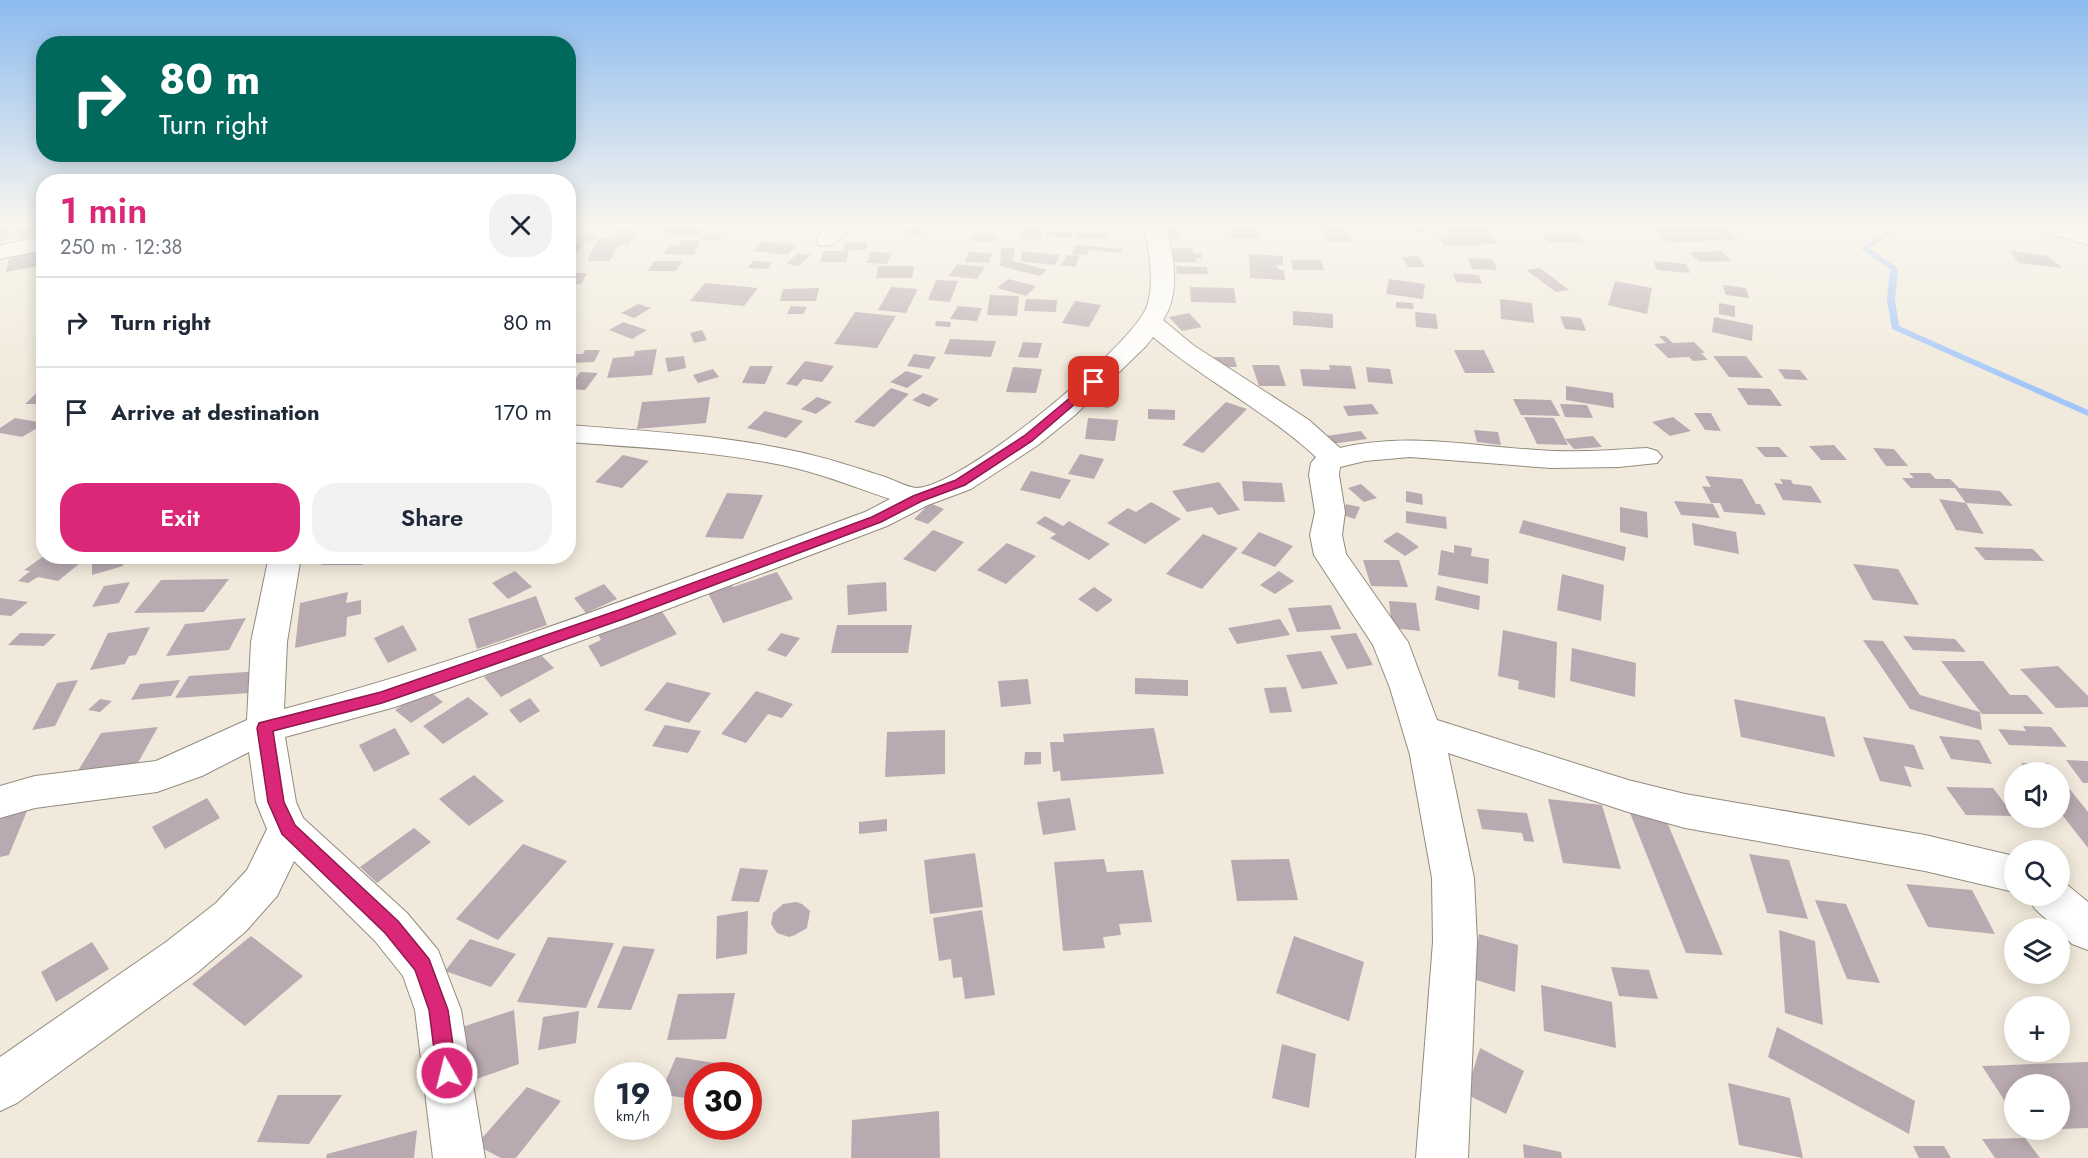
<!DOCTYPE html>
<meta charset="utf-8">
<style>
body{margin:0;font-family:Jost,sans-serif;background:#f2f2f3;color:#1f2937;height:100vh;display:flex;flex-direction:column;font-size:22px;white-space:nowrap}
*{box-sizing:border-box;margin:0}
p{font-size:20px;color:#747a83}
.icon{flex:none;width:33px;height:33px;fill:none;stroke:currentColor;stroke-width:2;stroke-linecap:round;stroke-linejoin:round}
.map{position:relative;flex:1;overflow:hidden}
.details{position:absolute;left:36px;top:174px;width:540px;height:390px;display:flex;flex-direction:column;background:#fff;border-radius:24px;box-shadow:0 3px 15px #0003}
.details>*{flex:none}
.top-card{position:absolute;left:36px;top:36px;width:540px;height:126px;border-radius:24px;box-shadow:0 3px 15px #0003;background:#00695c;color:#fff;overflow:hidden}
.fabs{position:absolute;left:2004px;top:762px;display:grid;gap:12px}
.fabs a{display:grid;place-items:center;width:66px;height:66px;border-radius:50%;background:#fff;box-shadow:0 3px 15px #0003;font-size:30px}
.speed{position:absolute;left:594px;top:1062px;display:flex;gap:12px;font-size:30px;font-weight:700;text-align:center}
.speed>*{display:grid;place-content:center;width:78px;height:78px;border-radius:50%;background:#fff;box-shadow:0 3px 15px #0003;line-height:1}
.speed small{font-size:15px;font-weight:400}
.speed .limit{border:9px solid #d22;background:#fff;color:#111}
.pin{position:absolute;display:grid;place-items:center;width:51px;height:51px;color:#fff;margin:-26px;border-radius:12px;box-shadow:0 3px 9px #0006}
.me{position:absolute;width:66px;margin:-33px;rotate:352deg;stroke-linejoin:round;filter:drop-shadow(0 0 4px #0008)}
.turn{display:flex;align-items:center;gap:21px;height:126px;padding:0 24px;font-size:27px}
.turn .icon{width:78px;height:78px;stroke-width:2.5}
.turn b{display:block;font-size:42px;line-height:51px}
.round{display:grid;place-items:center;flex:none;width:63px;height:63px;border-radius:24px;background:#f2f2f3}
.head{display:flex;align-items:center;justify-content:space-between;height:102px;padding:0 24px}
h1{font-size:36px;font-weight:600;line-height:45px;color:#db2777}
.action{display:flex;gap:12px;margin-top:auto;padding:12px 24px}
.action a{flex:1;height:69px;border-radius:24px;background:#db2777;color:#fff;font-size:24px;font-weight:600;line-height:69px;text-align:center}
.action a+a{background:#f2f2f3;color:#1f2937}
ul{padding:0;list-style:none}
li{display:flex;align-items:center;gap:18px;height:90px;padding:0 24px;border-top:2px solid #e0e1e3}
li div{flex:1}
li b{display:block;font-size:22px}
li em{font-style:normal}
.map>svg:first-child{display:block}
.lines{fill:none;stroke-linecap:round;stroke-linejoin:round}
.stream{fill:#a2c6fa;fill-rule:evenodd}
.building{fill:#b9aab1}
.minor-casing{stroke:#928c7e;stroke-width:2}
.minor{fill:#fff;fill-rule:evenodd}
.route{fill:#db2777;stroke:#8e194d;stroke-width:1.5}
</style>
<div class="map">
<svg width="2088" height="1158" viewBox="0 0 2088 1158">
<rect width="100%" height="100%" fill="#f1eadc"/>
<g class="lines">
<path class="stream" d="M1898 225H1905L1869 248 1898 268 1895 300 1899 326 2088 410V416L1892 329 1887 300 1890 269 1860 248Z"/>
</g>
<path class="building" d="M0 225H13L7 240 0 242Z
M15 225H44V233L12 238Z
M1020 225H1055L1054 229H1041V239L1018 238Z
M1159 225H1179L1181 238 1160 237Z
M1319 225H1342L1353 241 1330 242Z
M1409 225H1425L1428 229H1422L1424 232 1414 233Z
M670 226 703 230 695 237 662 233Z
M1722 226 1739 239 1668 243 1652 229Z
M1229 227 1257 228 1259 238H1231Z
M907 228H925L922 235 905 234Z
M1486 228 1498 244 1444 246 1437 236H1451L1445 229Z
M617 230H636L629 245 618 246 610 261H587L599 238H613Z
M1075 230 1107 234V239L1075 238Z
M568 232H579L570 242H585L568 266Z
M708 232 724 234 717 241 700 238Z
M1046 232H1072V238L1046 237Z
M1543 233 1578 234 1585 243 1548 242Z
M579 234H599L594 241H574Z
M996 234 997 241 974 242 973 235Z
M682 240 701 241 694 255 664 254 669 245H680Z
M763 241 797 245 787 255 753 251Z
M845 242H868L865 250H849L846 262H820L824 251H843Z
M1075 245 1123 249 1121 253 1088 250 1087 255 1072 254Z
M1001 248H1015L1013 261 1047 270 1040 276 1000 266Z
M1169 248H1193V253H1201L1202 258H1196L1197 262H1172Z
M44 250V265L6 272 9 259Z
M1022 251 1060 255 1055 265 1021 261Z
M1721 251 1732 261 1699 262 1689 252Z
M2010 251 2048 256 2062 268 2019 263Z
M871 252 892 253 887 264 866 263Z
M968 252 992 253 989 263 965 262Z
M798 253 811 255 799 266 786 264Z
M1249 254 1283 256V265H1277L1278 269 1284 270 1285 280 1250 278Z
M1067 255 1080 256 1075 267 1061 265Z
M1418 256 1425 267H1408L1402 257Z
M1468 258 1493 259 1497 270 1472 269Z
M1291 260H1321L1324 270H1293Z
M654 261H682L676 271H648Z
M753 261 772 262 768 269 747 268Z
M1653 261 1686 264 1690 273 1657 270Z
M957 264 985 267 977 279 949 276Z
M878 266H914L912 278H876Z
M1176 266 1207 267 1208 274H1177Z
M1540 268 1569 290 1556 292 1526 270Z
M568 273H587L581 284H568Z
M1453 273 1479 275 1482 284 1456 282Z
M1008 279 1036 286 1026 296 997 288Z
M1389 279 1425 284 1423 299 1386 294Z
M936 280 958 281 950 302 928 300Z
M1615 281 1652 288 1647 314 1608 305Z
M705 283 758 288 744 306 690 301Z
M1723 285 1746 288 1749 298 1726 295Z
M891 287 918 289 906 313 878 310Z
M1190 287 1234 288 1236 303 1191 302Z
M819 288 816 301H780L783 289Z
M990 295 1019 296 1017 316 987 315Z
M1026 299 1057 300 1056 312 1024 311Z
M1500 299 1532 303 1534 323 1501 319Z
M1075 301 1101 305 1089 327 1062 323Z
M1396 302 1413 303 1414 309 1396 308Z
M1719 303 1735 306V317L1719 314Z
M638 304 651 308 634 318 621 313Z
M791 306 807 307 803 314H787Z
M958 306 982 308 977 321 950 319Z
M1293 311 1333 314V328L1293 325Z
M855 312 896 316 877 348 834 344Z
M1415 312 1436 314 1438 329 1416 327Z
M1189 313 1202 327 1182 331 1169 317Z
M1560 316 1581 318 1586 331 1565 329Z
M1714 317 1753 325 1752 341 1712 332Z
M936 321 951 322 950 327 935 326Z
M623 322 647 330 632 339 609 330Z
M702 330 707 340 694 343 690 333Z
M1659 336H1665L1673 343 1694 342 1705 353H1701L1708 360 1693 361 1689 357 1668 358 1654 344 1666 343Z
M950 339 996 341 991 357 944 354Z
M1023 342 1042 343 1038 358 1018 357Z
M657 349 652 375 607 378 613 358 634 356 635 351Z
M585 350H600L594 362 568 363V354H583Z
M1454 350H1484L1495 373H1465Z
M914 354 936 357 929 369 907 366Z
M684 356 686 368 668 372 665 358Z
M1713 356H1746L1763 378 1729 377Z
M1213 357H1234L1237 367H1216Z
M805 361 834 366 822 382 803 379 797 386 786 384Z
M1252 365H1279L1286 386H1259Z
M1329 365 1351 366 1356 389 1303 386 1300 369 1330 370Z
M750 366H773L765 384 742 383Z
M1013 367 1042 369 1036 393 1006 392Z
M1366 367 1390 369 1393 384 1368 382Z
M713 369 719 377 698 383 693 375Z
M1778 369 1800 370 1808 380 1785 379Z
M906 371 923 376 907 388 890 382Z
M580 372 598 373 585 390 568 389Z
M1566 386 1613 393 1614 408 1566 400Z
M891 388 909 394 874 427 854 422Z
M1737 388 1770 389 1782 406 1748 405Z
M1097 389 1117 392 1109 408 1088 405Z
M40 390H44V404H25Z
M923 393 939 399 929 407 912 400Z
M710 397 706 423 637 429 642 402Z
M817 397 832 402 816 414 801 409Z
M1513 399 1551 400 1560 416 1521 415Z
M1226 402 1247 409 1203 453 1182 445Z
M1372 404 1379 414 1348 416 1343 406Z
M1560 404 1587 405 1593 418 1565 417Z
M1148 409 1175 410V420L1148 419Z
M765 411 803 421 786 438 747 428Z
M1694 413H1711L1721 431 1705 430Z
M1524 417 1554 418 1568 445 1537 444Z
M1673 417 1691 431 1670 436 1652 422Z
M15 418 44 423V424L22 437 0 433V428Z
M1088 418 1118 420 1115 441 1085 439Z
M1474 430 1498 432 1501 445 1477 442Z
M1361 431 1367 439 1324 445 1318 437Z
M1593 436 1602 447 1574 449 1565 439Z
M1834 445 1847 460H1821L1809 446Z
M1756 447H1779L1788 457H1765Z
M1873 448 1894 449 1908 466H1886Z
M1080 454 1104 459 1094 479 1068 474Z
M623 455 649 461 622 488 595 482Z
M1031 471 1071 480 1060 499 1020 490Z
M1909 473H1930L1936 479H1950L1959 488 2000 491 2013 506 1966 503 1984 534 1956 530 1939 499 1966 503 1955 488H1911L1902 478H1914Z
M1705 476 1742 479 1756 504H1760L1766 515 1724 512 1720 503H1711L1702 486 1711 487Z
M1780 479 1791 480 1793 484 1811 486 1822 503 1783 500 1774 483 1783 484Z
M1242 481 1282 483 1285 502 1244 501Z
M1219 482 1240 510 1218 515 1212 507 1187 512 1172 491Z
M1361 484 1377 498 1364 502 1348 488Z
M1406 491 1422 494 1423 505 1406 502Z
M727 493 763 495 743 539 705 537Z
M1674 501 1713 504 1720 518 1681 515Z
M1151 502 1181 519 1145 544 1107 523 1128 508 1136 512Z
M930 503 944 509 928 524 914 519Z
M1346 504 1360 507 1355 519 1342 515Z
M1620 507 1647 512 1648 538 1620 532Z
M1406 511 1446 517 1447 529 1406 523Z
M1045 516 1063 526 1069 521 1110 544 1089 560 1050 538 1056 534 1036 523Z
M1523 520 1626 547 1624 561 1519 533Z
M1692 523 1736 532 1739 554 1694 545Z
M933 530 964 542 935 572 903 559Z
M1259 532 1293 546 1275 567 1241 553Z
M1397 532 1404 536 1419 547 1405 556 1383 541Z
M1203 534 1238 548 1202 589 1166 574Z
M1007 543 1036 556 1006 584 977 570Z
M1454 545 1472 548 1471 556 1489 559 1488 584 1438 575 1441 550 1454 553Z
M1974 547 2033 549 2044 561 1985 560Z
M44 556H71L85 559 58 581 38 577 28 583 18 581 30 571 24 570Z
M105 556H123V566L92 575V560Z
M327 556H367L362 565H321Z
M1363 560H1399L1408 587 1371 586Z
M1853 564 1898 569 1919 605 1873 600Z
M515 571 532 587 508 599 492 583Z
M1279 571 1294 581 1275 594 1260 585Z
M777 572 793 599 723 623 706 589 730 582 733 587Z
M1562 574 1604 585 1601 621 1557 610Z
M229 579 204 612 134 613 161 580Z
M130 582 119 603 92 607 104 586Z
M886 582 887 611 848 615 847 585Z
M604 584 617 599 586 613 574 598Z
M1437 586 1480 596 1479 610 1435 600Z
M1094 587 1113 600 1097 612 1078 599Z
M348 592 346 603 361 600V614L347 617 346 636 295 648 300 603Z
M536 596 547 625 477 649 468 619Z
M0 598 28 602 11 616 0 615Z
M1389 601 1416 603 1420 631 1392 628Z
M1331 605 1341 629 1297 632 1288 608Z
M661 610 677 634 601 667 588 646 601 640 596 631Z
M246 618 229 650 166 656 185 624Z
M1280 619 1290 635 1237 644 1228 628Z
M403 625 417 650 388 663 374 638Z
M837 625H912L908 653H831Z
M150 627 136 655 129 656 125 664 90 670 108 633Z
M1503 630 1557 642 1555 698 1518 689 1519 681 1498 676Z
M20 633 56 634 44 646 8 645Z
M781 633 800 638 786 657 767 650Z
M1356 633 1373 665 1347 669 1330 636Z
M1903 636 1955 639 1966 652 1913 650Z
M1863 640 1883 641 1920 695 1980 712 1982 730 1910 709Z
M1572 648 1636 663 1635 697 1570 681Z
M535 649 554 668 501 697 484 677Z
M1321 651 1338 684 1302 689 1286 655Z
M1941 661H1983L2010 695H2027L2044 714H1982Z
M2058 666 2088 696V707L2056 708 2020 669Z
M261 671 249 693 175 698 189 676Z
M1135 678 1188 680V696L1135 694Z
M1028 679 1031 704 1001 707 998 681Z
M78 680 55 726 32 730 57 683Z
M180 680 171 696 131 700 140 684Z
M667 682 711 693 689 723 644 710Z
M1286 687 1292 712 1270 713 1264 688Z
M427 689 443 702 411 723 395 710Z
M756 691 793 704 782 718 768 714 746 743 721 734Z
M468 697 489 714 443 744 423 726Z
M530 698 540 711 520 723 509 710Z
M100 699 112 701 100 712 88 710Z
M1734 699 1825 717 1835 757 1741 737Z
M665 725 701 731 688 753 652 746Z
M2023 726 2051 727 2067 747 2009 745 1998 729 2026 731Z
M158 727 135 768 76 774 101 733Z
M395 728 410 754 374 772 359 745Z
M1154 728 1164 774 1061 781 1060 771 1053 772 1050 742H1064L1063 734Z
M945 730V774L885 777 887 732Z
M1939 736 1979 740 1992 764 1951 759Z
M1863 737 1914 745 1924 770 1904 766 1912 787 1880 781Z
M1025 752H1041V764L1024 765Z
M2066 760 2088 761V783H2083Z
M2021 763H2048L2056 772H2029Z
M474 775 504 801 469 826 439 799Z
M2060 777 2088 812V848L2060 812Z
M1946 787 1993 788 2014 816 1966 815Z
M207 798 220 818 165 849 152 827Z
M1070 798 1076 830 1043 835 1037 802Z
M1548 799 1602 805 1621 869 1563 863Z
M1477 809 1527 813 1534 842 1524 841 1522 833 1482 829Z
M27 811 9 855 0 857V817Z
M1630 813 1664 815 1723 955 1686 953Z
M887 819V831L859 834V822Z
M414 828 431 842 377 883 360 867Z
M523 844 567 861 498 940 456 919Z
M975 853 983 907 930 914 924 860Z
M1749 854 1789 860 1808 919 1767 913Z
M1104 859 1107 872 1143 870 1152 922 1119 924 1121 935 1103 937 1105 948 1063 951 1054 862Z
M1289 859 1298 900 1237 901 1231 860Z
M740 868 768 870 759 902 731 901Z
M1906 884 1972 890 1995 934 1928 927Z
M1815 900 1846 904 1880 983 1847 979Z
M796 902 802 904 810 911 807 928 795 935 789 937 777 933 771 924 773 913 783 904Z
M982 910 995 995 965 999 962 977 953 978 951 959 939 961 933 918Z
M748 911 747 954 716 959 717 916Z
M1779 930 1815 941 1823 1025 1785 1013Z
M1479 934 1518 945 1515 992 1473 979Z
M251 936 303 976 245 1026 192 984Z
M1294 936 1364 962 1349 1021 1276 993Z
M548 937 614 943 586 1008 517 1002Z
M470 939 516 954 491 987 445 971Z
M92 942 109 969 56 1002 41 972Z
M623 946 655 949 631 1010 597 1008Z
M1611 967 1649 970 1658 999 1619 996Z
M1541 985 1612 1002 1616 1048 1544 1031Z
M735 993 726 1039 667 1040 678 994Z
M514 1010 519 1064 465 1083 462 1027Z
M579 1011 576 1043 538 1050 543 1017Z
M1777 1027 1915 1101 1909 1134 1768 1057Z
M1282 1044 1316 1054 1309 1108 1272 1098Z
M1480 1048 1524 1071 1506 1114 1466 1094Z
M676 1057 722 1064 718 1076H698L697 1100 660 1094Z
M2088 1062V1128L2060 1129V1084H2014V1115L1982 1066Z
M1728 1083 1790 1098 1803 1158 1739 1145Z
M527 1087 561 1101 516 1158H501L476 1145Z
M278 1095H342L309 1144 257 1142Z
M939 1111 940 1158H851L852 1120Z
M417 1130 414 1158H326L327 1154Z
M2025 1138 2040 1158H1995L1982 1139Z
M1523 1144 1561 1152 1562 1158H1524Z
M1913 1146H1944L1951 1158H1919Z"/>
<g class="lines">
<defs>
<path id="minor" d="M829 225H852C843 237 835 249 819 245L816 240Z
M1143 225H1165C1174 254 1181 293 1163 320L1193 345 1309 420 1340 448C1406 432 1470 446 1537 450 1573 453 1610 450 1647 448L1657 451 1662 457 1657 463 1619 467 1551 468 1410 457 1365 461 1340 467 1339 475 1345 512 1342 535 1346 554 1408 642 1437 720 1628 780 1685 794 1925 835 2014 856V892L1925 871 1685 828 1628 812 1448 753 1474 878 1477 942 1468 1158H1416L1433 942 1432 878 1410 755 1390 688 1373 645 1314 555 1310 535 1315 512 1309 475 1311 463 1316 457C1266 411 1204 380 1153 337L1146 346 1075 415 1038 445 971 489 928 505 887 526 636 621 395 707 285 737 296 802 303 818 407 913 438 950 461 1010 485 1158H433L415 1010 403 976 375 941 294 861 277 896 246 931 198 972 17 1103 0 1111V1057L166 942 216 903 247 870 267 829 256 802 249 752 202 776 157 792 35 808 0 818V786L35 776 156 761 247 720 251 642 269 556H301L287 642 284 709C482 657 673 582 865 512L890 499C860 489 830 477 799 469 724 451 645 448 568 442V425C645 431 723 435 799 452 827 458 854 467 882 476 892 479 906 487 916 488 960 489 1134 345 1147 306 1155 284 1149 247 1143 225Z
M2036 225H2068L2088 231V245L2039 230Z
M44 236V250L0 259V245Z
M2060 881 2065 883 2088 902V950L2072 944 2060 932V928H2056L2035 909 2028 896H2060Z"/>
</defs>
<use href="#minor" class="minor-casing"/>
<use href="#minor" class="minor"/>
</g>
<linearGradient id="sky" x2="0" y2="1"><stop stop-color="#8cbbef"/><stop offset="0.58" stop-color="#f9f6ef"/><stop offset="1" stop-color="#f9f6ef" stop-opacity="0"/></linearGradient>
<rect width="2088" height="387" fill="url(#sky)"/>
<path class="route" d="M1094 378 1099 382 1098 384 1032 441 965 485 922 501 881 522 629 617 470 673 382 703 273 731 284 802 295 825 398 921 429 959 448 1010 457 1073 454 1080 447 1083 440 1080 437 1073 429 1010 415 970 385 933 282 834 268 802 257 728 259 723 381 692 459 665 619 610 872 517 913 496 956 480 1024 436Z"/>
</svg>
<div class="fabs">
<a><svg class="icon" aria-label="sound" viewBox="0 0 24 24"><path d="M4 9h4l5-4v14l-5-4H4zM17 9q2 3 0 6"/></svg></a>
<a><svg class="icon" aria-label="search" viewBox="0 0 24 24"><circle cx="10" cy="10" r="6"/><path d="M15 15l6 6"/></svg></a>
<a><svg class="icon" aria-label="layers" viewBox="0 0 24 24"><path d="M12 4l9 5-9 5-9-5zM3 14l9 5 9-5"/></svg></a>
<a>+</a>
<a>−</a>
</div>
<div class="speed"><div>19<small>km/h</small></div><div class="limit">30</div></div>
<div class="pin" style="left:1094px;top:382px;background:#d93025"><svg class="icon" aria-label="arrive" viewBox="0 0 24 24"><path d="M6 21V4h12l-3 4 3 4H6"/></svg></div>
<svg class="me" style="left:447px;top:1073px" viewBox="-20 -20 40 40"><circle r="17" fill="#db2777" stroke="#fff" stroke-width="3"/><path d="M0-11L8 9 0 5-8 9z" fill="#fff"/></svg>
<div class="top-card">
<div class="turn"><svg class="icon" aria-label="right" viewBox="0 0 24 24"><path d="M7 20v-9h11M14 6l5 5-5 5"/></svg><div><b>80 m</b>Turn right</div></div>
</div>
<section class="details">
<div class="head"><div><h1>1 min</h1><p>250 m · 12:38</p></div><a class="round"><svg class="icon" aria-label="close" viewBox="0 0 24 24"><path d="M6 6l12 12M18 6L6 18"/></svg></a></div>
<ul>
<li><svg class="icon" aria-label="right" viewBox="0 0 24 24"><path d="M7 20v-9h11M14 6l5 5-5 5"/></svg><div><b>Turn right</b></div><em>80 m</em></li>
<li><svg class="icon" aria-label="arrive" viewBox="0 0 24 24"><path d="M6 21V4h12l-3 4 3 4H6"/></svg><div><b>Arrive at destination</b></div><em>170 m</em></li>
</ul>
<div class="action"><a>Exit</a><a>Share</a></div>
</section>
</div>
